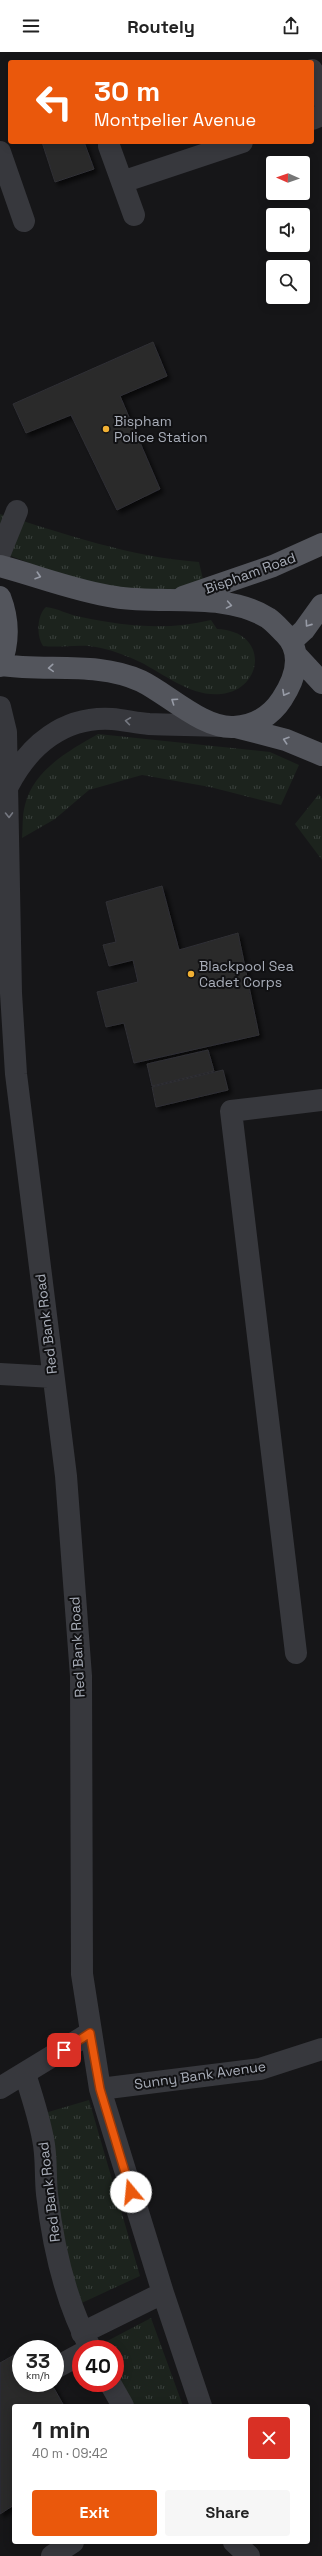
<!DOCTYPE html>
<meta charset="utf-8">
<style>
body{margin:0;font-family:"Space Grotesk",sans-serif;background:#f6f6f6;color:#222;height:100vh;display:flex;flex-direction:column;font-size:15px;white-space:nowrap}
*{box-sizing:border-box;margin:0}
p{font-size:13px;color:#767676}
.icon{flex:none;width:22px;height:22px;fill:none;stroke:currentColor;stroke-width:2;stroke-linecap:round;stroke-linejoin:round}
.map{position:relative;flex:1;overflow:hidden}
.sheet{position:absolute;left:12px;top:2352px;width:298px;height:140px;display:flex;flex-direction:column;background:#fff;border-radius:4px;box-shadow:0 2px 10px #0003}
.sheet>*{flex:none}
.top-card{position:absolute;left:8px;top:8px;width:306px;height:84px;border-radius:4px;box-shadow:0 2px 10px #0003;background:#ea580c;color:#fff;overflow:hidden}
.needle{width:26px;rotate:272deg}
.fabs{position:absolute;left:266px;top:104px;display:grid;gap:8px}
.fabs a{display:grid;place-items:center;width:44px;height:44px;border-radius:4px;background:#fff;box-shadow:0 2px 10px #0003;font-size:20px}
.speed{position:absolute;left:12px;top:2288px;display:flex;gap:8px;font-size:20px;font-weight:700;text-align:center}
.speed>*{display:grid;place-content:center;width:52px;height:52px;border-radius:50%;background:#fff;box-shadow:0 2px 10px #0003;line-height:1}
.speed small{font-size:10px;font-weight:400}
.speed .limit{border:6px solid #d22;background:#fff;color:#111}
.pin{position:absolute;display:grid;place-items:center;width:34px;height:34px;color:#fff;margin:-17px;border-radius:8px;box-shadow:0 2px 6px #0006}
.me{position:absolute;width:44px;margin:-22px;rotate:343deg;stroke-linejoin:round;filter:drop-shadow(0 0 3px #0008)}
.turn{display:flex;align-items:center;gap:14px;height:84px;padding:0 20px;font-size:18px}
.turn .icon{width:52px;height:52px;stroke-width:2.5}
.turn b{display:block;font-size:28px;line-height:34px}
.round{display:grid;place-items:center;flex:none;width:42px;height:42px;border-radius:4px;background:#f6f6f6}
.headline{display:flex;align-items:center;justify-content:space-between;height:68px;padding:0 20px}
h1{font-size:24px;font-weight:800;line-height:30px}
.action{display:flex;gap:8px;margin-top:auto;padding:8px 20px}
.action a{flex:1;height:46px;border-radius:4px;background:#ea580c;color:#fff;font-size:16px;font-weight:800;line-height:46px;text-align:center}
.action a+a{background:#f6f6f6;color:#222}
header{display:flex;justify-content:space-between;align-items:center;height:52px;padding:0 20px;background:#fff;font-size:18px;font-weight:800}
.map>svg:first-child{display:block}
.grass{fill:url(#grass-tufts)}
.building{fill:#29292c;stroke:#303034;filter:url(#shadow)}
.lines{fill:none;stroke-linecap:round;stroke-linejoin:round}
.minor{stroke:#37383d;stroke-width:22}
.major{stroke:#53555c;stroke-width:22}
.oneway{stroke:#979ba6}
.oneway2{stroke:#757881}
.route-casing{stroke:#983908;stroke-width:10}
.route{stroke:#ea580c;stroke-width:7}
.poi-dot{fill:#f2b134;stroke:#111113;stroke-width:1.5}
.labels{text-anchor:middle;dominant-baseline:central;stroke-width:4;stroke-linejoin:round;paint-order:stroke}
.poi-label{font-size:14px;fill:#a8adb8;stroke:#111113;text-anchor:start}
.street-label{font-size:14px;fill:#a8adb8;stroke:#111113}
</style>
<header><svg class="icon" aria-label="menu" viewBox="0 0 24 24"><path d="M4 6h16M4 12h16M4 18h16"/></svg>Routely<svg class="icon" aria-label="share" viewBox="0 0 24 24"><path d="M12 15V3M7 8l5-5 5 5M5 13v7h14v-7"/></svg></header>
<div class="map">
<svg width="322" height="2504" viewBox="0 0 322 2504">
<defs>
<pattern id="grass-tufts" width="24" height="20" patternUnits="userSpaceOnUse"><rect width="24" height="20" fill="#1c231d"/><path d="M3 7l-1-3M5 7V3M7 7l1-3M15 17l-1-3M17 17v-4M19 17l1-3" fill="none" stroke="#3a403c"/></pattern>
<filter id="shadow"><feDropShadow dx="3.5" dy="3.5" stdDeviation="2" flood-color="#0009"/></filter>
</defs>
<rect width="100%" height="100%" fill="#161618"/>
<path class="grass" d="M0 462C66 482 130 505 199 510L204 532C181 535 157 541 134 541 100 541 34 512 0 500Z
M46 555C57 556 69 563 81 565 125 574 167 579 211 568L217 577C270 579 264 638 221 642 191 645 166 623 140 610 128 604 114 599 101 596 82 591 62 596 43 594 36 584 37 563 46 555Z
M98 682 270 700 299 713 281 753 210 735 142 723 89 738 55 767 22 786C23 775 22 763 25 753 33 718 70 698 98 682Z
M319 742 322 747V808L295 772Z
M89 2048 140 2224 73 2255 38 2063Z
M151 2266 183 2354H123L115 2331V2297H92Z"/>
<path class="building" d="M42 90H84L94 117 55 130Z
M153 290 167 324 120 344 160 437 117 458 71 363 26 381 13 352Z
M162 834 179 898 238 881 259 983 134 1011 124 971 106 975 97 940 138 930 133 908 109 914 103 893 116 890 106 850Z
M208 998 214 1019 152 1034 147 1012Z
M223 1018 228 1038 156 1055 152 1035Z
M21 2299V2331H51L64 2354H14V2453L0 2462V2311Z"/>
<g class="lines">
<path class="minor" d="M312 18 322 46
M312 67 322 63
M109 94 134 163
M0 100 24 169
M122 130 242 90
M0 501 17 459
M0 655 6 680 11 941 16 1022 66 1424 81 1624 82 1922 100 2037 163 2241 201 2354
M8 734C29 693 64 664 112 667 124 668 137 671 149 672 172 673 196 673 220 674
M0 1322 53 1325
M296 1601 231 1059 322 1048
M25 2022C32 2044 39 2065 43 2087 47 2105 45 2124 47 2142 53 2194 66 2251 91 2297
M0 2036 90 1981
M100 2037 260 2017 322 1997
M82 2281 163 2241
M55 2316 81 2302
M110 2331 123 2354
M234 2490 249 2504
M52 2504 73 2490"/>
<path class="major" d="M0 514C38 524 75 539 115 545 162 553 225 539 268 566 274 570 280 577 285 582 304 601 295 627 282 647 271 664 254 674 234 675 203 677 168 642 141 629 97 609 47 620 0 613
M0 545C9 568 9 591 0 614
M183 545 273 514 322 492
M292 589 304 578 322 553
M297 604 322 631
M236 675 286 688 322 703"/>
</g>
<defs><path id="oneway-chevron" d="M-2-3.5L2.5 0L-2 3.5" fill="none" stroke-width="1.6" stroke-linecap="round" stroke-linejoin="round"/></defs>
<g class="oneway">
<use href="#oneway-chevron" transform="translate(38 524) rotate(18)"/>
<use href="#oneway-chevron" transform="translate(229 553) rotate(10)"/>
<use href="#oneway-chevron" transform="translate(308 572) rotate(125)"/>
<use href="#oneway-chevron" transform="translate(51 616) rotate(176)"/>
<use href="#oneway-chevron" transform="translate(285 641) rotate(119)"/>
<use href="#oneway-chevron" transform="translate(174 649) rotate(-146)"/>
<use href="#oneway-chevron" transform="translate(286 688) rotate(-162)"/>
</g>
<g class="oneway2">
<use href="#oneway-chevron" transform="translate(128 669) rotate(-172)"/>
<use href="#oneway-chevron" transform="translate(9 763) rotate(89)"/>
</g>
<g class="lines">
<defs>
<path id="route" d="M64 1998 90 1981 100 2037 131 2140"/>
</defs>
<use href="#route" class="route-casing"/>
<use href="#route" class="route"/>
</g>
<g class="poi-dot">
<circle cx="106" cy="377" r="4"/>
<circle cx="191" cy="922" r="4"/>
</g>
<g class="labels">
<g class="poi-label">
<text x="114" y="369">Bispham<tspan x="114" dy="16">Police Station</tspan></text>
<text x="199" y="914">Blackpool Sea<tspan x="199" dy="16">Cadet Corps</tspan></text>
</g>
<g class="street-label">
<text transform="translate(250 521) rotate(-20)">Bispham Road</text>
<text transform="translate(46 1272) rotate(-97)">Red Bank Road</text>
<text transform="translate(77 1595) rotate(-93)">Red Bank Road</text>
<text transform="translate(200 2023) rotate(-8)">Sunny Bank Avenue</text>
<text transform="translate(49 2140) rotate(-97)">Red Bank Road</text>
</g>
</g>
</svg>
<div class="fabs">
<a><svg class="needle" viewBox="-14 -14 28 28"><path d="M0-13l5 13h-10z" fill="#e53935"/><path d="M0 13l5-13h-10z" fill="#767676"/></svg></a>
<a><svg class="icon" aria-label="sound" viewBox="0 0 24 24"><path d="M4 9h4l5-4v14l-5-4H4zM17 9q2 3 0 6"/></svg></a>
<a><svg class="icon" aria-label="search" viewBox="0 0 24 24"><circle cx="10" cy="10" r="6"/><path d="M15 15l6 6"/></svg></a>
</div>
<div class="speed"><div>33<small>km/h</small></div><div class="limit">40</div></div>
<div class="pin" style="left:64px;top:1998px;background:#d93025"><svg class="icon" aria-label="arrive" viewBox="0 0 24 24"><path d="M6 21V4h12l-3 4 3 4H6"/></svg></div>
<svg class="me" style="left:131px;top:2140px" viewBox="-20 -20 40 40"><circle r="19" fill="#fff"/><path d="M0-13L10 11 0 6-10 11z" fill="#ea580c"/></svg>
<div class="top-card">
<div class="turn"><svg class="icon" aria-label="left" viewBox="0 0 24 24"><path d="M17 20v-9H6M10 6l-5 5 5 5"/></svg><div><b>30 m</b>Montpelier Avenue</div></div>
</div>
<section class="sheet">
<div class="headline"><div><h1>1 min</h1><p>40 m · 09:42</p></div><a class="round" style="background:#d93025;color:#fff"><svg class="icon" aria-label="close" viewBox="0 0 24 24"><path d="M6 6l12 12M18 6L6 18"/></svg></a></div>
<div class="action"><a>Exit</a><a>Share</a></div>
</section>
</div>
